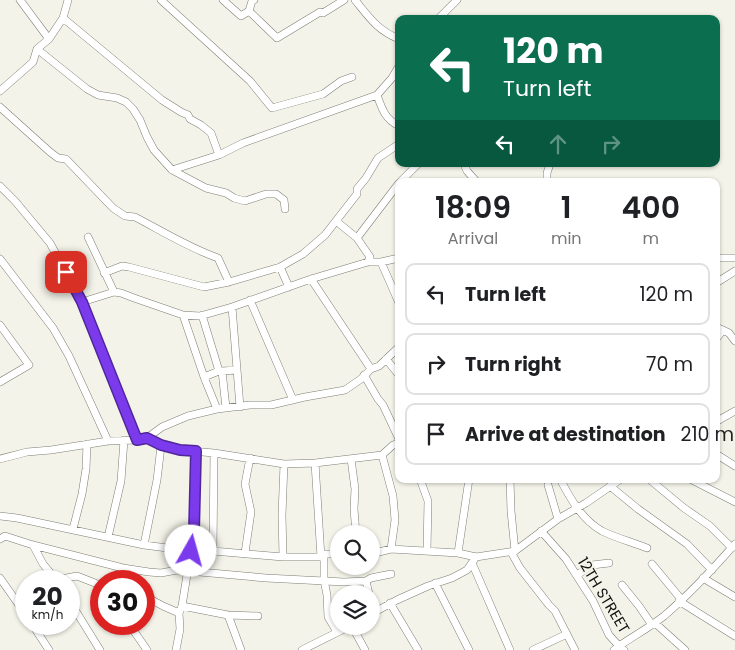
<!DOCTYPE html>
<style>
body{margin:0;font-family:Poppins,sans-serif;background:#f6f6f6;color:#202124;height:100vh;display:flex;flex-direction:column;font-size:19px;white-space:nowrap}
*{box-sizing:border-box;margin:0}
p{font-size:16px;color:#757577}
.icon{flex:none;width:28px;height:28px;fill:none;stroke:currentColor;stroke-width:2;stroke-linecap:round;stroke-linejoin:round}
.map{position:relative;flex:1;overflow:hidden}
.side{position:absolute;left:395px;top:178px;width:325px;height:305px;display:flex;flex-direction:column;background:#fff;border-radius:10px;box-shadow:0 1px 4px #0004}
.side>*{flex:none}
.hud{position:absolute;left:395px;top:15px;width:325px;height:152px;border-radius:10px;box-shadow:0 1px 4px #0004;background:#0b6e4f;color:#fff;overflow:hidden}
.fabs{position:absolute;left:330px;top:525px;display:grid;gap:10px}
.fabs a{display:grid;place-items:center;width:50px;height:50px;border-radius:50%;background:#fff;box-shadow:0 1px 4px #0004;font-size:25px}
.speed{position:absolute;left:15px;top:570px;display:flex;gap:10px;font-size:25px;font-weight:700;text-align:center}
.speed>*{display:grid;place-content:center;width:65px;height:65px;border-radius:50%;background:#fff;box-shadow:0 1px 4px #0004;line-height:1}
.speed small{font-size:12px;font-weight:400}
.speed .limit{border:8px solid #d22;background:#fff;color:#111}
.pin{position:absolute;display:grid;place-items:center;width:42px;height:42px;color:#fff;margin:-21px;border-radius:10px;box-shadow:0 2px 8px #0006}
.me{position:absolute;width:55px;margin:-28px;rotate:7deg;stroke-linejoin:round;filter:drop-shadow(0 0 4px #0008)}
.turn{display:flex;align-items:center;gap:18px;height:105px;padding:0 25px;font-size:22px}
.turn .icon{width:65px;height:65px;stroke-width:2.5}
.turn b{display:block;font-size:35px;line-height:42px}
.lanes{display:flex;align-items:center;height:48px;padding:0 25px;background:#0003;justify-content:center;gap:25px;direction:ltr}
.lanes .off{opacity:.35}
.eta{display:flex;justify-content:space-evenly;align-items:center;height:85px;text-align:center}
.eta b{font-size:30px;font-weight:600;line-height:35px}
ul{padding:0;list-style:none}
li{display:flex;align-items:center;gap:15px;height:62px;margin:0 10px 8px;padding:0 15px;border:2px solid #e0e0e0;border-radius:10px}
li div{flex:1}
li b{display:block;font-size:19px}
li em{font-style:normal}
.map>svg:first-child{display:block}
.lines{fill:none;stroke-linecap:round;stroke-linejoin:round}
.street-casing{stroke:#7e7e75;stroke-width:8}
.street{stroke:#fff;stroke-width:7}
.route-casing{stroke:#51269a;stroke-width:12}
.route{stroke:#7c3aed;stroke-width:9}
.labels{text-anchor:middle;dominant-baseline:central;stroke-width:4;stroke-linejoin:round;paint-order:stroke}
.street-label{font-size:15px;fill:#131310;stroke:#f3f3e9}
</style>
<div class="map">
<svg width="735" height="650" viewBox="0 0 735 650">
<rect width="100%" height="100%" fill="#f3f3e9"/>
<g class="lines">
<defs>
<path id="street" d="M20 0 49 39
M161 0 250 81 272 108 323 94 341 81 352 77
M223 0 241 16 249 11 252 1 254 0
M355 0C369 17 377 30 399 39
M249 11 277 38 320 12 323 13 344 0
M63 18 162 100 181 112 188 115 190 119 201 125 211 133 219 155
M438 19 457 0
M37 49 87 89 98 95 117 98 126 102 133 109 140 120 147 137 154 150 172 170 206 188 226 193 234 198 245 201 266 194H276L284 200 285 209
M0 91 33 62 37 49 49 39 63 18 68 0
M377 95C382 109 385 119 399 126
M0 107 50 152 58 158 66 159 113 208 125 216 135 217C162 231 189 248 218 258L229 282
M464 164 467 171 476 181
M172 170 219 155 243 143 377 95 392 78 399 66
M401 181 418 164
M547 181V173L550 164
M0 186 15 201 50 243 82 302 137 440
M336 221 357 238 370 257 368 262
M88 237 114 292
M357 238 399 183
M716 258H735
M0 259 53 328 69 356 108 441
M381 262 399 303
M280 267 289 287
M104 273 122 266 129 267 204 287 229 282 280 267 303 254 325 235 357 194V189L366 178 378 158 399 144
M311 279 371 369
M716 283 735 271
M250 300 293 400
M82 302 114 292 121 293 134 298 183 315 200 316 232 307 311 279 368 262H381L399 258
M232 307 240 407
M183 315 204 377 217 409
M202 315 219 371H222L226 408
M0 325 29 365 0 382
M716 327 729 333 735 341
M716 339 723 330
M386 359 399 375
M222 371 237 370
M364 375 378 399 383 405 399 439
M204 377 219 371
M716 420H719L735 411
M147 438 161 445 180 450 214 453 284 464 315 463 382 455 393 445 399 443
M716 454 735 466
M382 455 393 496 395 520 391 549
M0 459 27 452 51 450 108 441 137 440 147 438 162 427 188 416 217 409 250 405H271L305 397 345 390 361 379 371 369 379 366 399 347
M351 459 355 489 354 509 356 534
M315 463 321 557
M420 479 428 501 427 551
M510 479 511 511 515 551
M560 479C570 498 582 520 602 531 616 538 632 542 647 548
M649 479 684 508 710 526 732 548
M690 479 735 502
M548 485 558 519
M610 486 638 509 687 544 712 570
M0 516 17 518 144 545 191 551H213L283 557H321L324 554H339
M73 529 82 494 86 469 87 444
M541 531 566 559 593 601 609 635 619 646 624 650
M108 537 121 481 124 440
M0 539 5 536 33 545 123 568 149 572 161 573 177 570 266 578 344 582 366 581 371 578 391 574
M33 545 43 564 57 581
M144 545 157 480 161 446 157 444
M213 551 214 453
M511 552 520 568 549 605 555 611 575 650
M245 553 251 512 245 484 250 458
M458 553 469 479
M324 554V580L327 595 328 617 337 632
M371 554 391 549 458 553 476 557 515 551 558 519 586 503 621 479
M283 557 282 515 284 464
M472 563 510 650
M652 564 681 599
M577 575 592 565 609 563
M0 578 26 615
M703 578 735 597
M56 580 77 576 95 583
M366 581 369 594
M435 583 469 650
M622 585 639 606 652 625
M150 599 163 606 179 613
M69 600 100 650
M679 601 735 636
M390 603 418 650
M182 606 228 615 258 616
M371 614 397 600 428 586 452 578 467 570 476 557
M228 615 241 650
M655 623 685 650
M32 624 49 650
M129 624 147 650
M352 626 365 650
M176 650 180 629 179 613 182 606 194 531 196 451
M302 650 350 626
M533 650 567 634
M614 650 619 646C634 636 650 627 664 616 690 594 713 569 735 544"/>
</defs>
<use href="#street" class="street-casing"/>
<use href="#street" class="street"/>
</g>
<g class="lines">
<defs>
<path id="route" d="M66 272 82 302 137 440 147 438 161 445 180 450 196 451 194 531 191 551"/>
</defs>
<use href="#route" class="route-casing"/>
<use href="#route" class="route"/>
</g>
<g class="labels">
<g class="street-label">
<text transform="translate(604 595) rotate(59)">12TH STREET</text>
</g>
</g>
</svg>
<div class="fabs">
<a><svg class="icon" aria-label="search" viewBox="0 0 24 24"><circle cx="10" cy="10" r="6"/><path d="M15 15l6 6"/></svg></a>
<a><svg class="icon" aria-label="layers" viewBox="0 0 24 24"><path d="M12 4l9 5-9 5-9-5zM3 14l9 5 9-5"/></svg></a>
</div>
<div class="speed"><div>20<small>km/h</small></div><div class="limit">30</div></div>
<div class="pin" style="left:66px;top:272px;background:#d93025"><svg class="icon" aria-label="arrive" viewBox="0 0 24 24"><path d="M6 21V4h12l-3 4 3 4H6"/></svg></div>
<svg class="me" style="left:191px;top:551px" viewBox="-20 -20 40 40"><circle r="19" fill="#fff"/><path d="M0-13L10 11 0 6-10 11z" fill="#7c3aed"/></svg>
<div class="hud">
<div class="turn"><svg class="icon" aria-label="left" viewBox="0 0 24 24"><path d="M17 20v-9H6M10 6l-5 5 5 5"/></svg><div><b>120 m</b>Turn left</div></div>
<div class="lanes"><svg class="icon" aria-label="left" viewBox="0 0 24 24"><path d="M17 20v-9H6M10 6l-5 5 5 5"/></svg><svg class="icon off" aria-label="ahead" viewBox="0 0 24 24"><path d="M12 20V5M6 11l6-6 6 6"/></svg><svg class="icon off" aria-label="right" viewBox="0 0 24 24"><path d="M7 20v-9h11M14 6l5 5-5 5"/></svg></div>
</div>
<section class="side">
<div class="eta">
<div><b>18:09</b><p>Arrival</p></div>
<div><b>1</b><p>min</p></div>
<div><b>400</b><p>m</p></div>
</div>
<ul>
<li><svg class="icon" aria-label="left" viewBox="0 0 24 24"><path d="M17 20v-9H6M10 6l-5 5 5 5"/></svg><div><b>Turn left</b></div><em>120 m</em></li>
<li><svg class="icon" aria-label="right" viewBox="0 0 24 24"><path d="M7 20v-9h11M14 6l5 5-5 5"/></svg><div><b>Turn right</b></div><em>70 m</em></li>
<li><svg class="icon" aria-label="arrive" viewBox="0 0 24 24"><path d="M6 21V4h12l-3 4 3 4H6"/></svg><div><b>Arrive at destination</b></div><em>210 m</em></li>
</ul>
</section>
</div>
